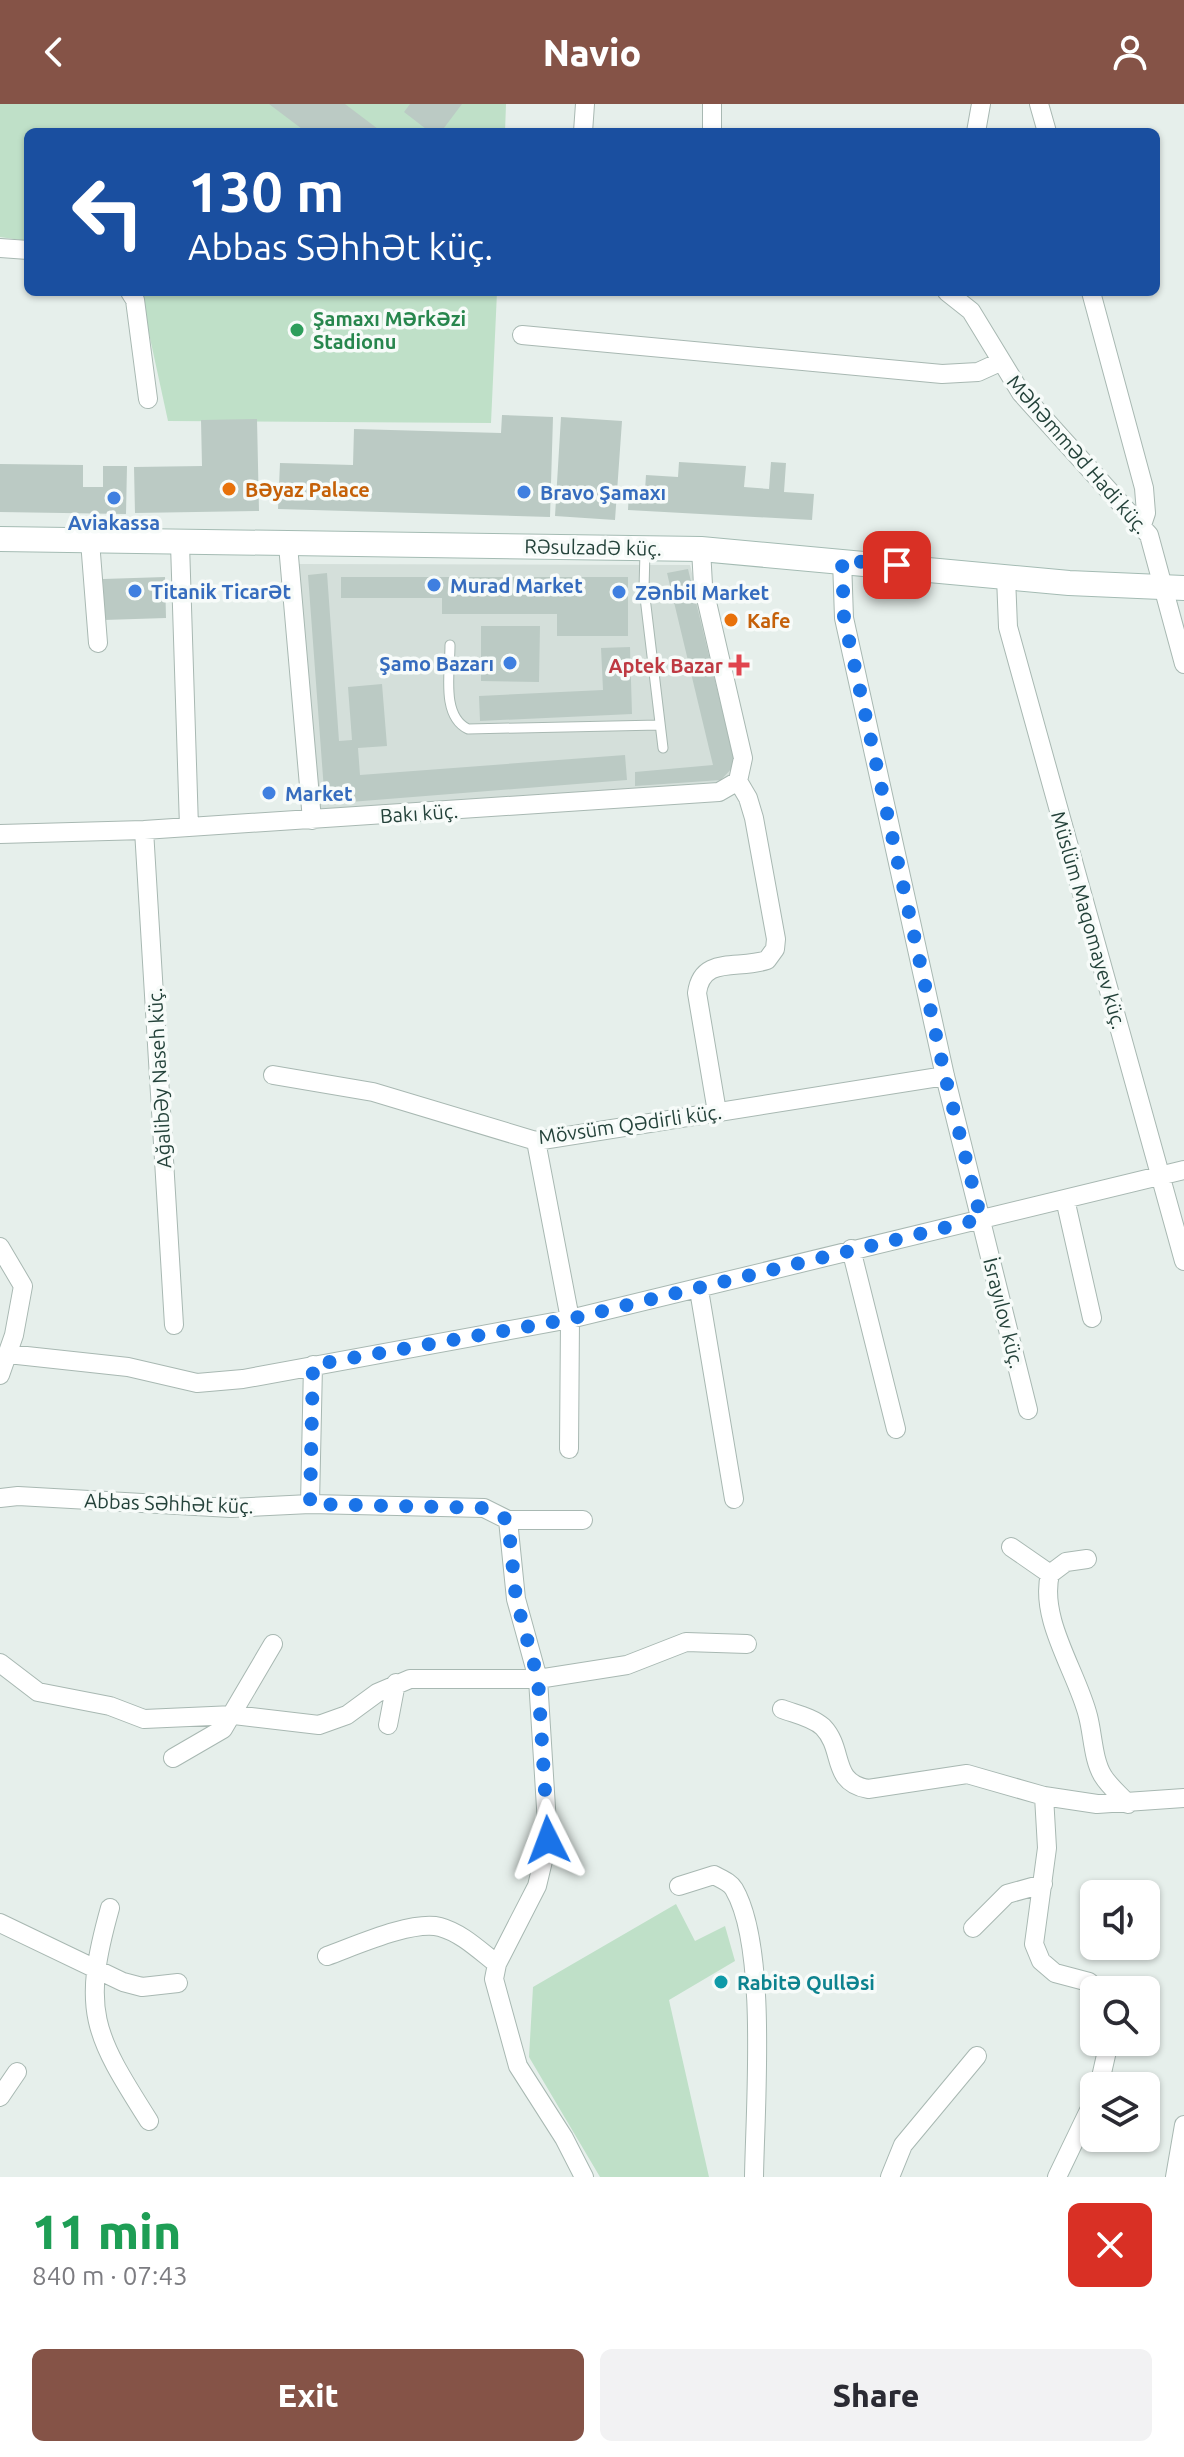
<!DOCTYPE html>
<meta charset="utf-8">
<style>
body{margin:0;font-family:Ubuntu,sans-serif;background:#f2f2f3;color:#2b2b33;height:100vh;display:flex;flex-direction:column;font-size:30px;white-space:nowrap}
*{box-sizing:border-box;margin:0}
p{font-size:26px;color:#7c7c81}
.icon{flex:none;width:44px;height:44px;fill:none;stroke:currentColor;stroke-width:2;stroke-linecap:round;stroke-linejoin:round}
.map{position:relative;height:2073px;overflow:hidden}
.side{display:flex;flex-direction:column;background:#fff;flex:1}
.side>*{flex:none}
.hud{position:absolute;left:24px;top:24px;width:1136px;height:168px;border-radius:12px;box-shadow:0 2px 6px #0004;background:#1a4fa0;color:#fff;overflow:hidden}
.fabs{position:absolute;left:1080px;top:1776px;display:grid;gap:16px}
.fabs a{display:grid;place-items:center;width:80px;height:80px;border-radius:12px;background:#fff;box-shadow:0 2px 6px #0004;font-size:40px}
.pin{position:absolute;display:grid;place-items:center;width:68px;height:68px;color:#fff;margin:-34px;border-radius:16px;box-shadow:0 4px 12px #0006}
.me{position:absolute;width:88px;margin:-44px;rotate:357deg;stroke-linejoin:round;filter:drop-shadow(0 0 6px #0008)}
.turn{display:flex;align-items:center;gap:28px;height:168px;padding:0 32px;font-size:36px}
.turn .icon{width:104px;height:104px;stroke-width:2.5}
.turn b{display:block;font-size:56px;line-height:68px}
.round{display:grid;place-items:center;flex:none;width:84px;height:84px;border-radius:12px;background:#f2f2f3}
.headline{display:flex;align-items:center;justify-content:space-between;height:136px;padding:0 32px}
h1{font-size:48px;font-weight:800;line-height:60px;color:#1e9e55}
.primary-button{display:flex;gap:16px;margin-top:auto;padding:16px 32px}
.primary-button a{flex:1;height:92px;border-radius:12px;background:#855347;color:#fff;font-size:32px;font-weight:800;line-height:92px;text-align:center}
.primary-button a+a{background:#f2f2f3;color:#2b2b33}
header{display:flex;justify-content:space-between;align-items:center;height:104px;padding:0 32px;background:#855347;color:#fff;font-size:36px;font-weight:800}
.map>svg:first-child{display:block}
.built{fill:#d4dfda}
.green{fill:#bfe0c8}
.building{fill:#bbcac4}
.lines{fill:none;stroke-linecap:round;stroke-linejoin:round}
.lane-casing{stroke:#a8b8b2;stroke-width:11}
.street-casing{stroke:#a8b8b2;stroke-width:20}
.secondary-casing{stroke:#a4bbb3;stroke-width:26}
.lane{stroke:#fff;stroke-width:9}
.street{stroke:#fff;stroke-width:18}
.secondary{stroke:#fff;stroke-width:24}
.route{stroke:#1a73e8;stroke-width:14;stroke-dasharray:0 25.2}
.leisure-dot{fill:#2e9e5b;stroke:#f7fbf9;stroke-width:3}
.food-dot{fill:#e8710a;stroke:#f7fbf9;stroke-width:3}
.shop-dot{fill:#3f7fe0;stroke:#f7fbf9;stroke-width:3}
.health-dot{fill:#e0444e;stroke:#f7fbf9;stroke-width:3}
.culture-dot{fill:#0f9aa8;stroke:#f7fbf9;stroke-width:3}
.labels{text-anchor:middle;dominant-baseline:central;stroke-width:7;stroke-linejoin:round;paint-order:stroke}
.leisure-label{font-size:20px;font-weight:bold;fill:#27864d;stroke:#f7fbf9;text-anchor:start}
.street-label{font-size:20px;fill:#24423a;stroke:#f7fbf9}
.food-label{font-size:20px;font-weight:bold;fill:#c56008;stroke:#f7fbf9;text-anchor:start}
.shop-label{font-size:20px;font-weight:bold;fill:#366cbe;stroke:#f7fbf9;text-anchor:start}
.health-label{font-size:20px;font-weight:bold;fill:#be3a42;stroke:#f7fbf9;text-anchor:end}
.culture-label{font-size:20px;font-weight:bold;fill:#0d838f;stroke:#f7fbf9;text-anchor:start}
</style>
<header><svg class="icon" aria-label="back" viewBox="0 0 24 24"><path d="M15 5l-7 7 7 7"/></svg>Navio<svg class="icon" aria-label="person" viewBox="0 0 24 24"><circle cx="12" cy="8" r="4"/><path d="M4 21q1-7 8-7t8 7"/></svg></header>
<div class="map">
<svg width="1184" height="2073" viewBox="0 0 1184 2073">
<rect width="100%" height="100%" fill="#e6efeb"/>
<path class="built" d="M298 460 690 461 738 658 734 671 721 679 320 705Z"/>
<path class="green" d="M0 0H506L505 28H28V137L0 133Z
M140 188H497L491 319 168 317Z
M676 1800 695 1837 725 1822 735 1857 669 1896 709 2073H600L529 1953 533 1883Z"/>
<path class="building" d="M269 0H345L382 28H306Z
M410 0H462L441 28H430L404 8Z
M502 311 553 313 550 413 278 405 280 359 353 361 354 325 501 329Z
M561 313 622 317 615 416 555 412Z
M257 315 259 407 135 409 134 363 202 362 201 316Z
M679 358 746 362 744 383 769 385 771 358 786 359 784 388 814 390 812 416 628 406 629 386H645L646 371 678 373Z
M0 360 83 361V383H103V362H127L126 410 0 408Z
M688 465 734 655 733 663 721 676 635 682V668L713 661 667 469Z
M327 469 339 637 352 636 348 583 382 580 387 642 358 644 360 671 625 651 627 676 325 700 308 471Z
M165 473 166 514 104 516 103 475Z
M341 473H628V532H557V510H442V494H341Z
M481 522H540L539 578 481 577Z
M630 543 632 610 480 617 479 592 603 586 601 544Z"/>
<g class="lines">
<defs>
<path id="lane" d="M645 447 644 485 663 644
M450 541C450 568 441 612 468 625L659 621"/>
<path id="street" d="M1039 0 1047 28
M583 28 585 0
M712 28V0
M976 28 981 0
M0 144 28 146
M130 188 135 196 148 295
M947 188 971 207 1021 289 1149 431 1184 560
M1091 188 1144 384 1146 409 1142 421
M522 231 942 270 978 268 1000 258
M90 437 98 539
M180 440 189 723
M288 441 312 716
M842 456 844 514 945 972 1028 1306
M1006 473 1008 523 1184 1157
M144 726 174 1221
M0 730 144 726 719 688 738 677 743 654 703 481 701 445
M273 971 373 988 536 1037 945 972
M717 1008 697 889C702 851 738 866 767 856L775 845 776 835 754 714 748 694 738 677
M536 1037 570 1215 569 1345
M1065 1095 1092 1214
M0 1143 23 1182 14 1231 0 1271
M851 1145 896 1325
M699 1186 734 1395
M8 1250 128 1263 197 1279 243 1275 570 1215 1184 1066
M0 1394 18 1392 231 1404 310 1400 484 1404 508 1416 516 1495 538 1575 548 1736 537 1782 497 1860 494 1875 518 1962 564 2034 584 2073
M310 1400 313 1261
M508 1416H583
M1011 1443 1050 1470
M1087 1455 1066 1458 1050 1470C1039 1516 1077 1568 1088 1612 1093 1631 1093 1656 1103 1672 1109 1682 1120 1691 1128 1700
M0 1559 38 1588 110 1602 144 1615 234 1611 319 1621 347 1611 377 1589 410 1575H538L627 1561 686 1538 747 1540
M782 1605C795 1610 812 1613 823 1623 845 1646 830 1678 868 1685L967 1670 1044 1692 1097 1700 1184 1694
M388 1621 396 1579
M173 1654 223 1625 273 1540
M1044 1692 1047 1744 1034 1840 1041 1857 1055 1869 1089 1878 1099 1886
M679 1782 714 1771C721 1775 730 1778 734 1785 768 1843 755 2003 754 2073
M110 1804C81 1907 93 1929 149 2017
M0 1819 123 1878 142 1883 178 1879
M973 1824 1007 1790 1043 1780
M327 1852C355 1842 412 1816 440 1823 462 1829 480 1847 497 1860
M1099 1982 1109 1938
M0 1993 17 1968
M890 2073 903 2041 977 1952
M1057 2073 1094 1996
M1175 2073 1184 2021"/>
<path id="secondary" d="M0 435 701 445 1069 479 1184 484"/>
</defs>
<use href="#lane" class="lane-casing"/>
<use href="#street" class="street-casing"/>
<use href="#secondary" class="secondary-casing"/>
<use href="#lane" class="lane"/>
<use href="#street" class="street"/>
<use href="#secondary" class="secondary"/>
</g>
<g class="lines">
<path class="route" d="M548 1736 538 1575 516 1495 508 1416 484 1404 310 1400 313 1261 570 1215 981 1115 945 972 844 514 842 456 897 461"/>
</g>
<circle class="leisure-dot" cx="297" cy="226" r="8"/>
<g class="food-dot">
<circle cx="229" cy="385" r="8"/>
<circle cx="731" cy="516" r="8"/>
</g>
<g class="shop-dot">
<circle cx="524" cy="388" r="8"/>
<circle cx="114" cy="394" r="8"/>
<circle cx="434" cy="481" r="8"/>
<circle cx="135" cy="487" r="8"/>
<circle cx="619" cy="488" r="8"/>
<circle cx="510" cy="559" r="8"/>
<circle cx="269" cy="689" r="8"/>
</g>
<path class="health-dot" d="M735 549h8v8h8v8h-8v8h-8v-8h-8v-8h8z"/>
<circle class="culture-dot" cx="721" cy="1878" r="8"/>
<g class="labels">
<g class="leisure-label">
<text x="313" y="214">Şamaxı Mərkəzi<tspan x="313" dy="23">Stadionu</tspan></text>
</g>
<g class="street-label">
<text transform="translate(1078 350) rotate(49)">Məhəmməd Hadi küç.</text>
<text transform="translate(593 443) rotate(1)">Rəsulzadə küç.</text>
<text transform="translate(419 709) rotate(-4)">Bakı küç.</text>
<text transform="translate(1089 816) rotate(74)">Müslüm Maqomayev küç.</text>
<text transform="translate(159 974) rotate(-93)">Ağalibəy Naseh küç.</text>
<text transform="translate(630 1020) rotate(-8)">Mövsüm Qədirli küç.</text>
<text transform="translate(1004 1209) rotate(76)">İsrayılov küç.</text>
<text transform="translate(169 1399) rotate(2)">Abbas Səhhət küç.</text>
</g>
<g class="food-label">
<text x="245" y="385">Bəyaz Palace</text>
<text x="747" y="516">Kafe</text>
</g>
<g class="shop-label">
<text x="540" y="388">Bravo Şamaxı</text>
<text x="114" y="418" text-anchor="middle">Aviakassa</text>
<text x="450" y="481">Murad Market</text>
<text x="151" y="487">Titanik Ticarət</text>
<text x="635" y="488">Zənbil Market</text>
<text x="494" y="559" text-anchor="end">Şamo Bazarı</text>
<text x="285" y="689">Market</text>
</g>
<g class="health-label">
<text x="723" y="561">Aptek Bazar</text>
</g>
<g class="culture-label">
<text x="737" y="1878">Rabitə Qulləsi</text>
</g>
</g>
</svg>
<div class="fabs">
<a><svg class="icon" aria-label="sound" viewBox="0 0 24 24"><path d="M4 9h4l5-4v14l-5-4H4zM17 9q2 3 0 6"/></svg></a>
<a><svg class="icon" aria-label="search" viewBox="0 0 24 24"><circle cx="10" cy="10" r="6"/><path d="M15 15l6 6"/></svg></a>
<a><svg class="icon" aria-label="layers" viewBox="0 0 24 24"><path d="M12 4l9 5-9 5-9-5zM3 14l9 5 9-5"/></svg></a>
</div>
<div class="pin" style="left:897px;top:461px;background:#d93025"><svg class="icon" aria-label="arrive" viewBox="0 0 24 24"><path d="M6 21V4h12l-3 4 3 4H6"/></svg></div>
<svg class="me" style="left:548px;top:1736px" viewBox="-20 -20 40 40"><path d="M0-17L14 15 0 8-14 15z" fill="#1a73e8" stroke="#fff" stroke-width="4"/></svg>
<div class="hud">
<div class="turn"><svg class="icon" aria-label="left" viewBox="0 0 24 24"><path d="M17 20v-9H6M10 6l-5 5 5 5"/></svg><div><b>130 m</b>Abbas Səhhət küç.</div></div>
</div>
</div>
<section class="side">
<div class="headline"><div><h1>11 min</h1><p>840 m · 07:43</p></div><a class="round" style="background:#d93025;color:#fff"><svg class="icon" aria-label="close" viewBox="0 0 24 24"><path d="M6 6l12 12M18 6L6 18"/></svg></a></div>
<div class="primary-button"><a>Exit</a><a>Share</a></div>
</section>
